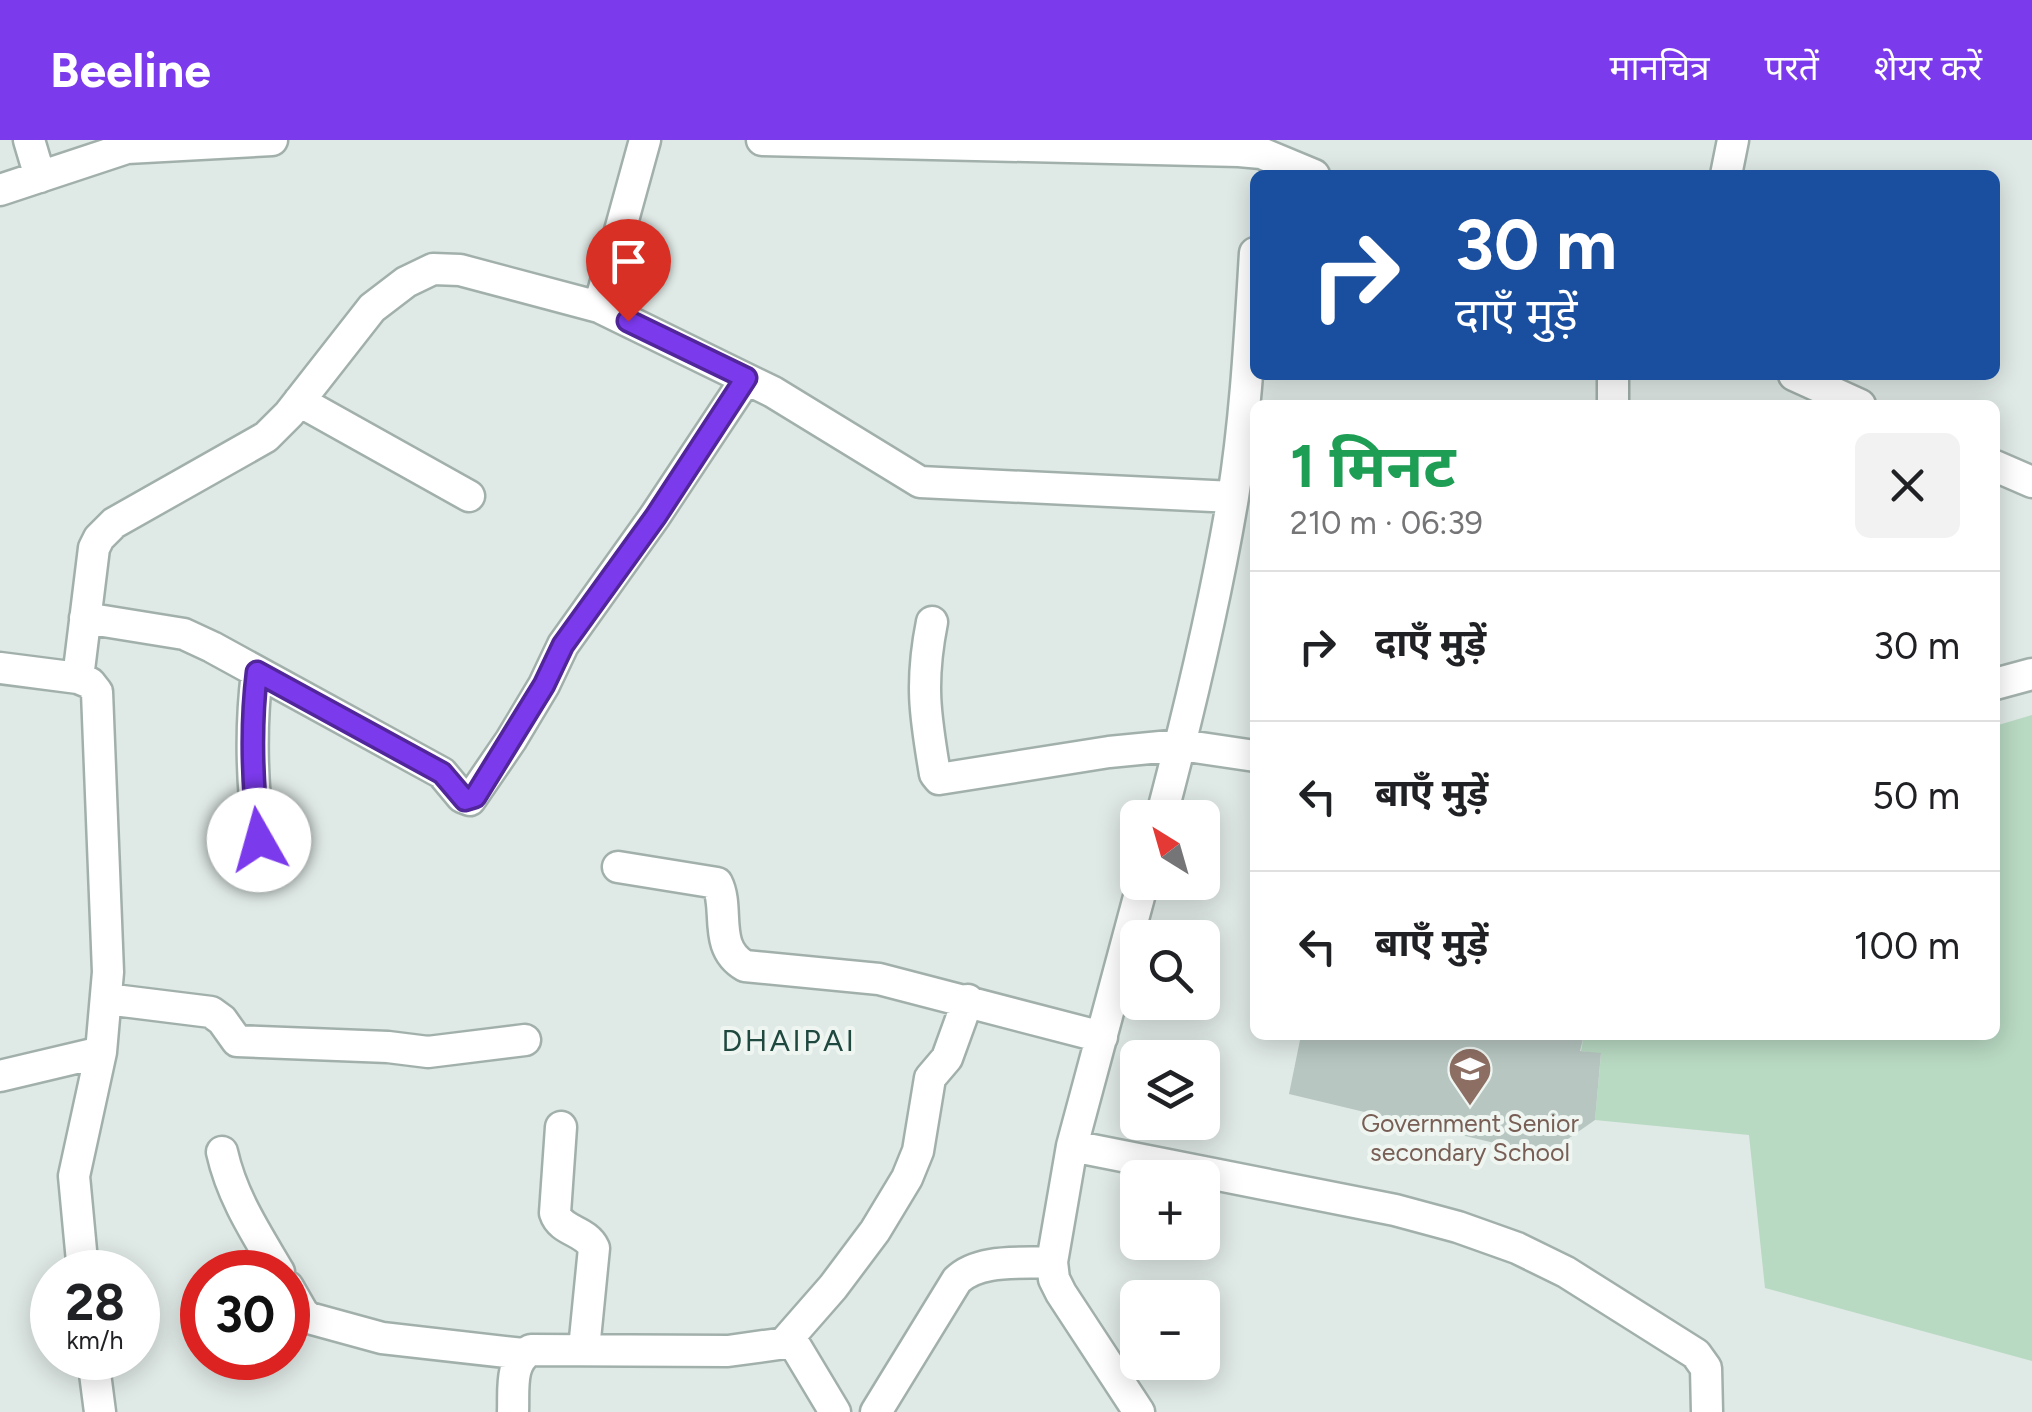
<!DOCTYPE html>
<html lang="hi">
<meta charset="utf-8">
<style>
body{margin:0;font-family:Figtree,"Noto Sans Devanagari",sans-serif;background:#f2f2f2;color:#202124;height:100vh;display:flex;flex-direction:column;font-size:38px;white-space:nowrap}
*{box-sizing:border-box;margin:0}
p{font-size:32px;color:#757577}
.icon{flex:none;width:55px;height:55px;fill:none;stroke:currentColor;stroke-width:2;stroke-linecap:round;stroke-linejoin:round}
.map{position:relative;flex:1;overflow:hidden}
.details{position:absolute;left:1250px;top:260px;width:750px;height:640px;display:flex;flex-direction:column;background:#fff;border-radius:15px;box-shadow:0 5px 25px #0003}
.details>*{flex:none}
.hud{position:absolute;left:1250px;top:30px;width:750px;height:210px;border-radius:15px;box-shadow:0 5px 25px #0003;background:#1a4fa0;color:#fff;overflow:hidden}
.needle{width:65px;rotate:323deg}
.tools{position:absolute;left:1120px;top:660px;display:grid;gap:20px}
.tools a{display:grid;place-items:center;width:100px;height:100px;border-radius:15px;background:#fff;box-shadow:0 5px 25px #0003;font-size:50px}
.speed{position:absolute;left:30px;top:1110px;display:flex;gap:20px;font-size:50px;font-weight:700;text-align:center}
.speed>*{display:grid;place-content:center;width:130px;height:130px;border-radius:50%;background:#fff;box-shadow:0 5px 25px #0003;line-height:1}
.speed small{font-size:25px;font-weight:400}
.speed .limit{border:15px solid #d22;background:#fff;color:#111}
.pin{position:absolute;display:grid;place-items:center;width:85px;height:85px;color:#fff;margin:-102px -42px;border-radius:50% 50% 50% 0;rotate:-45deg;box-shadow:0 0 10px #0007}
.pin .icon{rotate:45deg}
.me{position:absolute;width:110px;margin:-55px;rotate:353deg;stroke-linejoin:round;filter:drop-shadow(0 0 8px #0008)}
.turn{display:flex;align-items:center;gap:35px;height:210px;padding:0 40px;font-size:45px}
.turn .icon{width:130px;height:130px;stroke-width:2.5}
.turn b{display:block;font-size:70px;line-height:85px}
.round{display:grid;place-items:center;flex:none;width:105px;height:105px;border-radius:15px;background:#f2f2f2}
.summary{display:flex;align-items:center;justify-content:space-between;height:170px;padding:0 40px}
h1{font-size:60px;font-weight:700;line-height:75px;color:#1e9e55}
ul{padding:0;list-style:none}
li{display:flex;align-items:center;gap:30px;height:150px;padding:0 40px;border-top:2px solid #e0e0e0}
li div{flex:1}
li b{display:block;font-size:38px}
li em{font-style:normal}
header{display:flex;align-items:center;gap:60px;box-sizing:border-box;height:140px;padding:0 50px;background:#7c3aed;color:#fff}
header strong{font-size:48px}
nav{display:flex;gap:55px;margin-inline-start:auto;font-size:35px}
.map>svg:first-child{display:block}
.green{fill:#b8d9c2}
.building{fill:#b7c6c1}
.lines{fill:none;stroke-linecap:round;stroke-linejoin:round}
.minor-casing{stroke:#a2b0ac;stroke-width:35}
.minor{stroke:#fff;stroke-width:30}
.route-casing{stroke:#51269a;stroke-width:25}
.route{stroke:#7c3aed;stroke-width:18}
.labels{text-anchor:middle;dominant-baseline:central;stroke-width:8;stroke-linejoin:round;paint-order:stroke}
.education-label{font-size:25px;fill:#785e54;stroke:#eff6f2}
.quarter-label{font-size:30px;letter-spacing:2.5px;fill:#1f483f;stroke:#eff6f2}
</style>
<header>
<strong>Beeline</strong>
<nav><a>मानचित्र</a><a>परतें</a><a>शेयर करें</a></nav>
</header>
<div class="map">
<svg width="2032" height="1272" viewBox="0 0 2032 1272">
<rect width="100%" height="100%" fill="#dfe9e5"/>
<path class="green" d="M2032 575V1221L1765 1148 1749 995 1595 980 1601 914 1581 911 1584 895H1995V586Z"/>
<path class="building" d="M1301 895H1584L1580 911 1601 913 1595 980 1545 1015 1289 954Z"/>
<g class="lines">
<defs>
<path id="minor" d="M29 0 40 37
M645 0 599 167 773 252 920 342 1233 357
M762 0 1239 11 1261 13 1314 35
M1726 35 1733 0
M0 50 127 8 272 0
M1613 235V265
M1794 235 1860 265
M299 261 469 356
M1995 326 2032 342
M85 478 184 494 212 507 442 633 462 657 470 660 511 600 544 545 563 505 655 376 746 239
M932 482C920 542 925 575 935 634L939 639 1109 612 1181 605 1255 616
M0 528 78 538 90 543 97 552 108 832 101 912 74 1036 83 1132
M257 532C250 590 252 642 259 700
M78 538 94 408 99 398 114 383 266 297 289 274 372 168 406 142 433 129 460 130 599 167
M1995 544 2032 534
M1161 678C1189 572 1215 464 1233 357 1246 276 1250 194 1255 113
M618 727 717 743C730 769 712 807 745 826L879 839 1102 897
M106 859 211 872 222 880 237 901 388 907 428 912 525 900
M0 936 101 912
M561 987 555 1073C561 1092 586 1090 594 1108L584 1209
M1072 1006 1395 1070 1458 1087 1517 1108 1566 1132 1696 1214 1706 1228 1707 1272
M222 1012C232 1057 256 1093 279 1132
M288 1147 303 1173 309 1178 382 1198 523 1214
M784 1203 833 1147 875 1091 907 1038 918 1011 930 938 947 918 968 860
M93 1218 100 1272
M513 1272C514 1251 509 1221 531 1210L728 1211 793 1202 835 1272
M876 1272 957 1140C980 1118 1022 1124 1052 1122
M1139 1272 1061 1153 1054 1139 1052 1122 1072 1006 1143 742"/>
</defs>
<use href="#minor" class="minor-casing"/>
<use href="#minor" class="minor"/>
</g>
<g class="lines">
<defs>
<path id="route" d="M259 700C252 642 250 589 257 532L442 633 465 660 475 657 544 545 563 505 656 376 746 238 628 181"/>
</defs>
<use href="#route" class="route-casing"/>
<use href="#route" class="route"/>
</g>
<defs>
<symbol id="school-pin" viewBox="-11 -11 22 30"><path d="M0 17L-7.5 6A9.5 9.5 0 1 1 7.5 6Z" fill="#8d6e63" stroke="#eff6f2"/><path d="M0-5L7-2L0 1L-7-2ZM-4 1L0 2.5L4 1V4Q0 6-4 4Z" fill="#fff"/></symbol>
</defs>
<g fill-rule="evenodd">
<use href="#school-pin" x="1445" y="904" width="50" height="68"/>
</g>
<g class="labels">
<g class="education-label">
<text x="1470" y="983">Government Senior<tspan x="1470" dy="29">secondary School</tspan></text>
</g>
<g class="quarter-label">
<text x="789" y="900">DHAIPAI</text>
</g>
</g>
</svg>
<div class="tools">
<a><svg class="needle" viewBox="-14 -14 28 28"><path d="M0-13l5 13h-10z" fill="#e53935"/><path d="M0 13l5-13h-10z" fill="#757577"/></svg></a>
<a><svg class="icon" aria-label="search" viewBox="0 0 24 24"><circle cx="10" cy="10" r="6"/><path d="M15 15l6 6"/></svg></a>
<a><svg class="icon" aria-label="layers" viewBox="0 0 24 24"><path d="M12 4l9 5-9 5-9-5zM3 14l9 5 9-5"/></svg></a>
<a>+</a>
<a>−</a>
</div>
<div class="speed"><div>28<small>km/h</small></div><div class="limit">30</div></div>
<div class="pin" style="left:628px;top:181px;background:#d93025"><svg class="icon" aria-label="arrive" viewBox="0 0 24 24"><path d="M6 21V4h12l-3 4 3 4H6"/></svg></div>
<svg class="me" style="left:259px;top:700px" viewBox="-20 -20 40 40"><circle r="19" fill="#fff"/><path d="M0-13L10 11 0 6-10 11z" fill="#7c3aed"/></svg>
<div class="hud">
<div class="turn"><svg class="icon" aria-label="right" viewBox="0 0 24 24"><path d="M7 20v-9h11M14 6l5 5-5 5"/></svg><div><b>30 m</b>दाएँ मुड़ें</div></div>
</div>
<section class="details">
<div class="summary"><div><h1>1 मिनट</h1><p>210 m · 06:39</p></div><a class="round"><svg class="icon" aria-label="close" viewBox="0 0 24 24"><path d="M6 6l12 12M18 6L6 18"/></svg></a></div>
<ul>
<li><svg class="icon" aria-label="right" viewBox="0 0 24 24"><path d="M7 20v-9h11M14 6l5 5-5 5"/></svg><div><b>दाएँ मुड़ें</b></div><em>30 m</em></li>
<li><svg class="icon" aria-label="left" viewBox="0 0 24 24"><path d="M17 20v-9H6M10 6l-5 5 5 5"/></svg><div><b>बाएँ मुड़ें</b></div><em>50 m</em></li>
<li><svg class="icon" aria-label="left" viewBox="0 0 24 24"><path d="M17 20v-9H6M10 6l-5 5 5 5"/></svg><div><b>बाएँ मुड़ें</b></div><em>100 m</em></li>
</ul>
</section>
</div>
